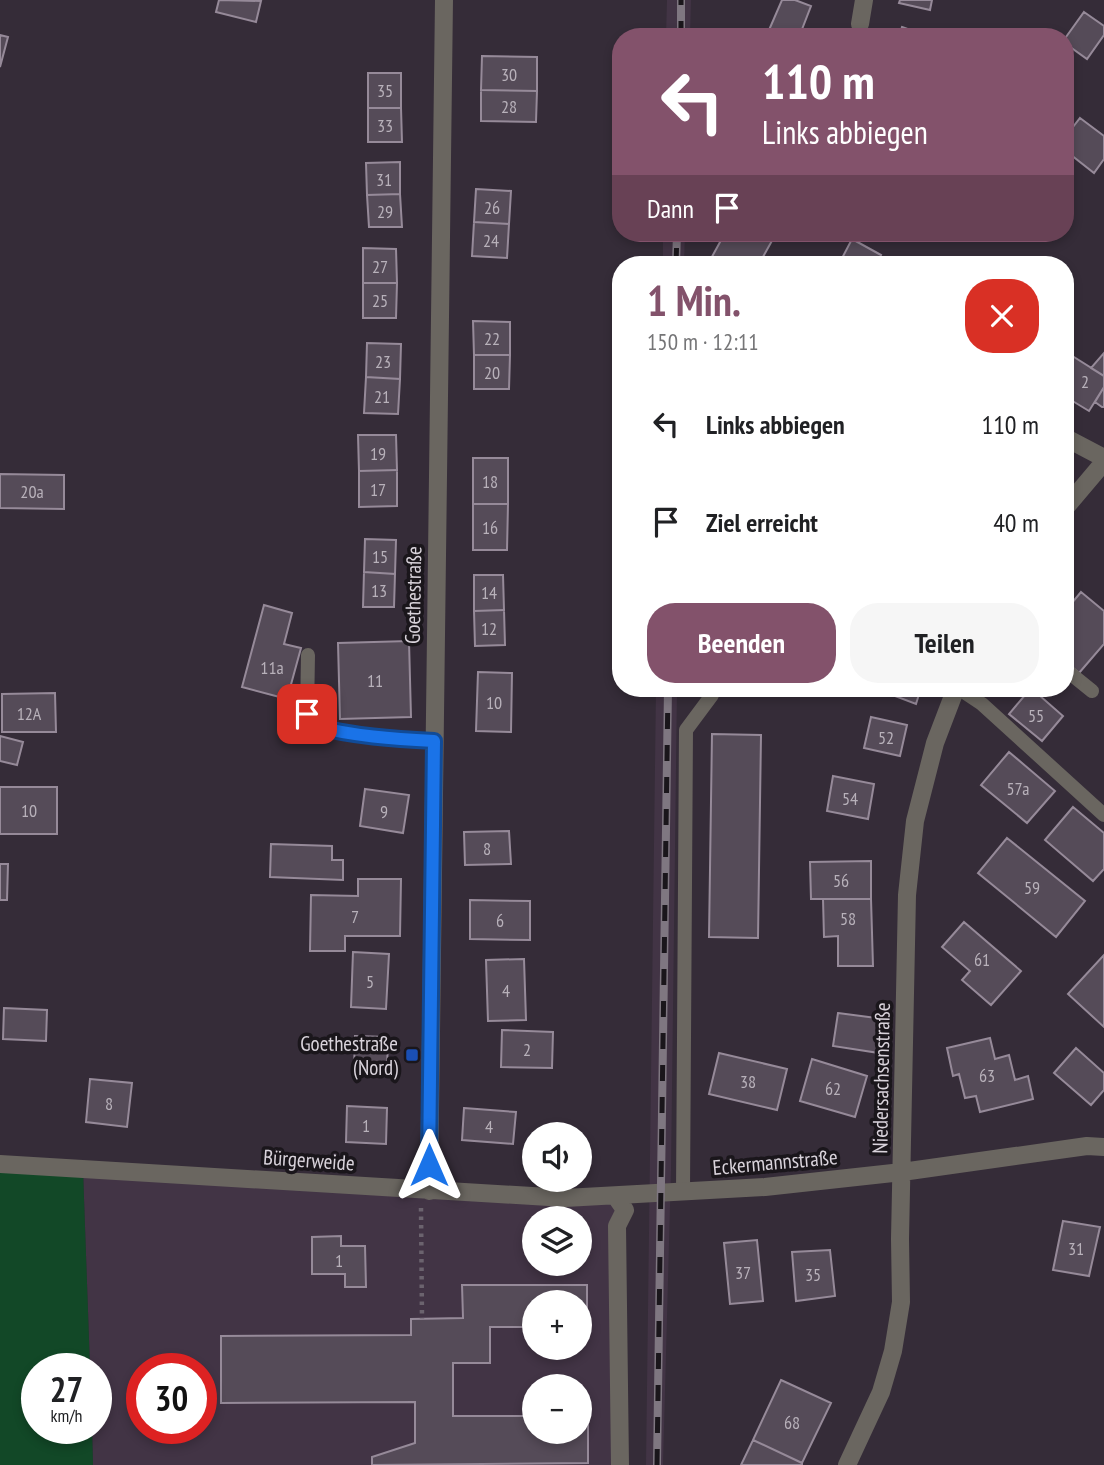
<!DOCTYPE html>
<html lang="de">
<meta charset="utf-8">
<style>
body{margin:0;font-family:"PT Sans Narrow",sans-serif;background:#f6f6f6;color:#202124;height:100vh;display:flex;flex-direction:column;font-size:26px;white-space:nowrap}
*{box-sizing:border-box;margin:0}
p{font-size:23px;color:#757577}
.icon{flex:none;width:38px;height:38px;fill:none;stroke:currentColor;stroke-width:2;stroke-linecap:round;stroke-linejoin:round}
.map{position:relative;flex:1;overflow:hidden}
.sheet{position:absolute;left:612px;top:256px;width:462px;height:441px;display:flex;flex-direction:column;background:#fff;border-radius:28px;box-shadow:0 4px 10px #0003}
.sheet>*{flex:none}
.guide{position:absolute;left:612px;top:28px;width:462px;height:214px;border-radius:28px;box-shadow:0 4px 10px #0003;background:#83526b;color:#fff;overflow:hidden}
.tools{position:absolute;left:522px;top:1122px;display:grid;gap:14px}
.tools a{display:grid;place-items:center;width:70px;height:70px;border-radius:50%;background:#fff;box-shadow:0 4px 10px #0003;font-size:35px}
.speed{position:absolute;left:21px;top:1353px;display:flex;gap:14px;font-size:35px;font-weight:700;text-align:center}
.speed>*{display:grid;place-content:center;width:91px;height:91px;border-radius:50%;background:#fff;box-shadow:0 4px 10px #0003;line-height:1}
.speed small{font-size:18px;font-weight:400}
.speed .limit{border:10px solid #d22;background:#fff;color:#111}
.pin{position:absolute;display:grid;place-items:center;width:60px;height:60px;color:#fff;margin:-30px;border-radius:14px;box-shadow:0 4px 10px #0006}
.me{position:absolute;width:77px;margin:-38px;rotate:0deg;stroke-linejoin:round;filter:drop-shadow(0 0 5px #0008)}
.turn{display:flex;align-items:center;gap:24px;height:147px;padding:0 35px;font-size:32px}
.turn .icon{width:91px;height:91px;stroke-width:2.5}
.turn b{display:block;font-size:49px;line-height:60px}
.then{display:flex;align-items:center;height:66px;padding:0 35px;background:#0003;gap:14px;font-size:26px}
.round{display:grid;place-items:center;flex:none;width:74px;height:74px;border-radius:28px;background:#f6f6f6}
.headline{display:flex;align-items:center;justify-content:space-between;height:119px;padding:0 35px}
h1{font-size:42px;font-weight:700;line-height:52px;color:#83526b}
.action{display:flex;gap:14px;margin-top:auto;padding:14px 35px}
.action a{flex:1;height:80px;border-radius:28px;background:#83526b;color:#fff;font-size:28px;font-weight:700;line-height:80px;text-align:center}
.action a+a{background:#f6f6f6;color:#202124}
ul{padding:0;list-style:none}
li{display:flex;align-items:center;gap:21px;height:98px;padding:0 35px}
li div{flex:1}
li b{display:block;font-size:26px}
li em{font-style:normal}
.map>svg:first-child{display:block}
.built{fill:#423445;fill-rule:evenodd}
.green{fill:#124827}
.building{fill:#554b58;stroke:#968a99;stroke-width:2}
.lines{fill:none;stroke-linecap:round;stroke-linejoin:round}
.path{stroke:#6b636e;stroke-width:4.5;stroke-dasharray:3.5 5;stroke-linecap:butt}
.lane{stroke:#6a6660;stroke-width:14}
.street{stroke:#6a6660;stroke-width:18}
.rail-casing{stroke:#7f7781;stroke-width:8}
.rail{stroke:#1a161b;stroke-width:5;stroke-dasharray:16;stroke-linecap:butt}
.route-casing{stroke:#114b97;stroke-width:18}
.route{stroke:#1a73e8;stroke-width:12}
.transit-dot{fill:#1a4fb4;stroke:#1a161b;stroke-width:2.5}
.labels{text-anchor:middle;dominant-baseline:central;stroke-width:7;stroke-linejoin:round;paint-order:stroke}
.number-label{font-size:18px;fill:#b8b1ba}
.street-label{font-size:21px;fill:#d9d3db;stroke:#1a161b}
.poi-label{font-size:21px;fill:#d9d3db;stroke:#1a161b;text-anchor:end}
</style>
<div class="map">
<svg width="1104" height="1465" viewBox="0 0 1104 1465">
<rect width="100%" height="100%" fill="#352c38"/>
<path class="built" d="M667 0H691L690 37H666Z
M663 233H685L684 264H663Z
M656 688H677L671 1170 663 1465H646Z
M83 1170 616 1197 620 1465H93L92 1428H96V1368H90ZM534 1218H579V1264H534ZM534 1302H579V1348H534ZM142 1368H201V1428H142ZM534 1386H579V1432H534Z"/>
<path class="green" d="M0 1164 83 1170 90 1368H37V1428H92L93 1465H0Z"/>
<path class="building" d="M219 0 261 1 256 22 216 12Z
M782 0H795L811 6 799 37H785L769 30Z
M900 0H932L930 10 899 3Z
M1084 12 1104 26V35L1087 59 1066 44V37Z
M902 27 930 37H899Z
M0 35 8 37 0 67Z
M482 56 537 57V91L481 90Z
M368 73H401V108H368Z
M481 90 537 91 536 122 481 121Z
M368 108H401L402 142H368Z
M1080 118 1104 136V159L1094 173 1066 151V136Z
M400 162V194L367 195 366 163Z
M476 189 511 191 509 224 474 222Z
M400 194 402 227H369L367 195Z
M474 222 509 224 507 258 472 256Z
M725 233H761L773 239 759 264H708Z
M852 239 881 255 876 264H839Z
M363 248 396 249 397 283H363Z
M363 283H397L396 318H363Z
M473 321 510 322V355H474Z
M367 343 401 344 400 379 366 377Z
M1066 352 1104 376V387L1089 411 1066 397Z
M1104 353V376L1091 368Z
M474 355H510L509 389H474Z
M366 377 400 379 398 414 364 413Z
M1104 387V407H1102L1095 402Z
M358 435H396L397 470 359 471Z
M473 458H508V504H473Z
M397 470V506L359 507V471Z
M0 474 64 475V509L0 508Z
M473 504H508L507 550H473Z
M365 539 396 540 395 574 364 572Z
M364 572 395 574 394 607H363Z
M474 575H503L504 610 474 611Z
M1081 592 1104 611V644L1079 673 1066 662V610Z
M264 605 292 613 284 644 301 648 287 699 242 687Z
M504 610 505 645 475 646 474 611Z
M409 641 411 717 340 719 338 643Z
M478 672 512 673 511 732 476 731Z
M874 688H921L916 704Z
M1031 688 1063 716 1042 741 1009 714Z
M55 693 56 732H2V694Z
M871 717 907 725 900 756 864 748Z
M712 734 761 735 758 938 709 937Z
M0 736 23 742 17 765 0 761Z
M1009 752 1055 791 1027 823 981 785Z
M833 776 874 784 868 819 827 811Z
M0 787H57V834H0Z
M365 789 409 795 403 833 360 826Z
M1073 807 1104 833V869L1093 881 1045 840Z
M509 831 511 864 465 865 464 832Z
M1007 838 1085 901 1056 937 978 873Z
M271 844 332 846V860H343V880L270 877Z
M871 861V899H811L810 862Z
M0 864H8L7 900H0Z
M358 879H401L400 936H345V951H310L311 895 358 896Z
M823 899H871L873 966H838V936L824 937Z
M470 900 530 901V940L470 939Z
M964 922 1021 971 991 1005 962 980 970 971 942 947Z
M353 952 389 954 386 1009 351 1007Z
M1104 955V1027L1068 994Z
M524 959 526 1020 488 1021 486 960Z
M4 1008 47 1010 46 1041 3 1039Z
M838 1013 884 1019 879 1053 833 1046Z
M502 1030 553 1032 552 1068 501 1067Z
M355 1036 388 1037 387 1071 354 1069Z
M990 1038 995 1059 1009 1055 1015 1080 1028 1076 1033 1099 980 1112 976 1096 965 1098 959 1074 953 1076 947 1048Z
M1076 1048 1104 1073V1090L1091 1105 1054 1073Z
M719 1053 787 1069 777 1110 709 1094Z
M812 1059 867 1076 855 1117 800 1101Z
M90 1079 132 1083 127 1127 86 1122Z
M347 1106 387 1108 386 1144 346 1142Z
M464 1108 516 1112 513 1144 462 1140Z
M1063 1221 1100 1227 1089 1276 1053 1270Z
M341 1236V1246H365L366 1287H345V1274H312V1237Z
M757 1240 763 1301 730 1304 724 1243Z
M830 1250 835 1296 796 1301 792 1252Z
M462 1285H587V1327H579V1302H534V1327H490V1363H453V1416H534V1432H579V1416H588V1463L372 1465V1457L415 1443V1402L221 1403V1336L411 1335V1319L463 1318Z
M781 1380 831 1403 802 1463 753 1440Z
M753 1440 802 1463V1465H741Z"/>
<g class="lines">
<path class="path" d="M421 1208 422 1319"/>
<path class="lane" d="M308 655 307 714 314 726 368 737 434 741
M1066 670 1092 691
M958 688 982 704 1104 815
M683 1192 686 730 712 695V688"/>
<path class="street" d="M860 24 864 0
M1066 438 1104 458
M1066 507 1104 462
M0 1164 565 1198 765 1187 902 1172 1087 1146 1104 1147
M429 1191 444 0
M616 1197 625 1210 617 1226 620 1465
M847 1465 881 1392 893 1351 901 1302 900 1239 907 895 915 821 935 743 956 688"/>
<defs>
<path id="rail" d="M681 37V0
M676 264 677 233
M657 1465 668 688"/>
</defs>
<use href="#rail" class="rail-casing"/>
<use href="#rail" class="rail"/>
</g>
<g class="lines">
<defs>
<path id="route" d="M307 714 314 726C353 736 393 739 434 741L429 1165"/>
</defs>
<use href="#route" class="route-casing"/>
<use href="#route" class="route"/>
</g>
<rect class="transit-dot" x="405" y="1048" width="14" height="14" rx="3.5"/>
<g class="labels">
<g class="number-label">
<text x="509" y="74">30</text>
<text x="385" y="90">35</text>
<text x="509" y="106">28</text>
<text x="385" y="125">33</text>
<text x="384" y="179">31</text>
<text x="492" y="207">26</text>
<text x="385" y="211">29</text>
<text x="491" y="240">24</text>
<text x="380" y="266">27</text>
<text x="380" y="300">25</text>
<text x="492" y="338">22</text>
<text x="383" y="361">23</text>
<text x="492" y="372">20</text>
<text x="1085" y="381">2</text>
<text x="382" y="396">21</text>
<text x="378" y="453">19</text>
<text x="490" y="481">18</text>
<text x="378" y="489">17</text>
<text x="32" y="491">20a</text>
<text x="490" y="527">16</text>
<text x="380" y="556">15</text>
<text x="379" y="590">13</text>
<text x="489" y="592">14</text>
<text x="489" y="628">12</text>
<text x="272" y="667">11a</text>
<text x="375" y="680">11</text>
<text x="494" y="702">10</text>
<text x="29" y="713">12A</text>
<text x="1036" y="715">55</text>
<text x="886" y="737">52</text>
<text x="1018" y="788">57a</text>
<text x="850" y="798">54</text>
<text x="29" y="810">10</text>
<text x="384" y="811">9</text>
<text x="487" y="848">8</text>
<text x="841" y="880">56</text>
<text x="1032" y="887">59</text>
<text x="355" y="916">7</text>
<text x="848" y="918">58</text>
<text x="500" y="920">6</text>
<text x="982" y="959">61</text>
<text x="370" y="981">5</text>
<text x="506" y="990">4</text>
<text x="527" y="1049">2</text>
<text x="987" y="1075">63</text>
<text x="748" y="1081">38</text>
<text x="833" y="1088">62</text>
<text x="109" y="1103">8</text>
<text x="366" y="1125">1</text>
<text x="489" y="1126">4</text>
<text x="1076" y="1248">31</text>
<text x="339" y="1260">1</text>
<text x="743" y="1272">37</text>
<text x="813" y="1274">35</text>
<text x="792" y="1422">68</text>
</g>
<g class="street-label">
<text transform="translate(413 595) rotate(-89)">Goethestraße</text>
<text transform="translate(881 1078) rotate(-89)">Niedersachsenstraße</text>
<text transform="translate(309 1160) rotate(4)">Bürgerweide</text>
<text transform="translate(775 1162) rotate(-5)">Eckermannstraße</text>
</g>
<g class="poi-label">
<text x="398" y="1043">Goethestraße<tspan x="398" dy="24">(Nord)</tspan></text>
</g>
</g>
</svg>
<div class="tools">
<a><svg class="icon" aria-label="sound" viewBox="0 0 24 24"><path d="M4 9h4l5-4v14l-5-4H4zM17 9q2 3 0 6"/></svg></a>
<a><svg class="icon" aria-label="layers" viewBox="0 0 24 24"><path d="M12 4l9 5-9 5-9-5zM3 14l9 5 9-5"/></svg></a>
<a>+</a>
<a>−</a>
</div>
<div class="speed"><div>27<small>km/h</small></div><div class="limit">30</div></div>
<div class="pin" style="left:307px;top:714px;background:#d93025"><svg class="icon" aria-label="arrive" viewBox="0 0 24 24"><path d="M6 21V4h12l-3 4 3 4H6"/></svg></div>
<svg class="me" style="left:429px;top:1165px" viewBox="-20 -20 40 40"><path d="M0-17L14 15 0 8-14 15z" fill="#1a73e8" stroke="#fff" stroke-width="4"/></svg>
<div class="guide">
<div class="turn"><svg class="icon" aria-label="left" viewBox="0 0 24 24"><path d="M17 20v-9H6M10 6l-5 5 5 5"/></svg><div><b>110 m</b>Links abbiegen</div></div>
<div class="then">Dann<svg class="icon" aria-label="arrive" viewBox="0 0 24 24"><path d="M6 21V4h12l-3 4 3 4H6"/></svg></div>
</div>
<section class="sheet">
<div class="headline"><div><h1>1 Min.</h1><p>150 m · 12:11</p></div><a class="round" style="background:#d93025;color:#fff"><svg class="icon" aria-label="close" viewBox="0 0 24 24"><path d="M6 6l12 12M18 6L6 18"/></svg></a></div>
<ul>
<li><svg class="icon" aria-label="left" viewBox="0 0 24 24"><path d="M17 20v-9H6M10 6l-5 5 5 5"/></svg><div><b>Links abbiegen</b></div><em>110 m</em></li>
<li><svg class="icon" aria-label="arrive" viewBox="0 0 24 24"><path d="M6 21V4h12l-3 4 3 4H6"/></svg><div><b>Ziel erreicht</b></div><em>40 m</em></li>
</ul>
<div class="action"><a>Beenden</a><a>Teilen</a></div>
</section>
</div>
